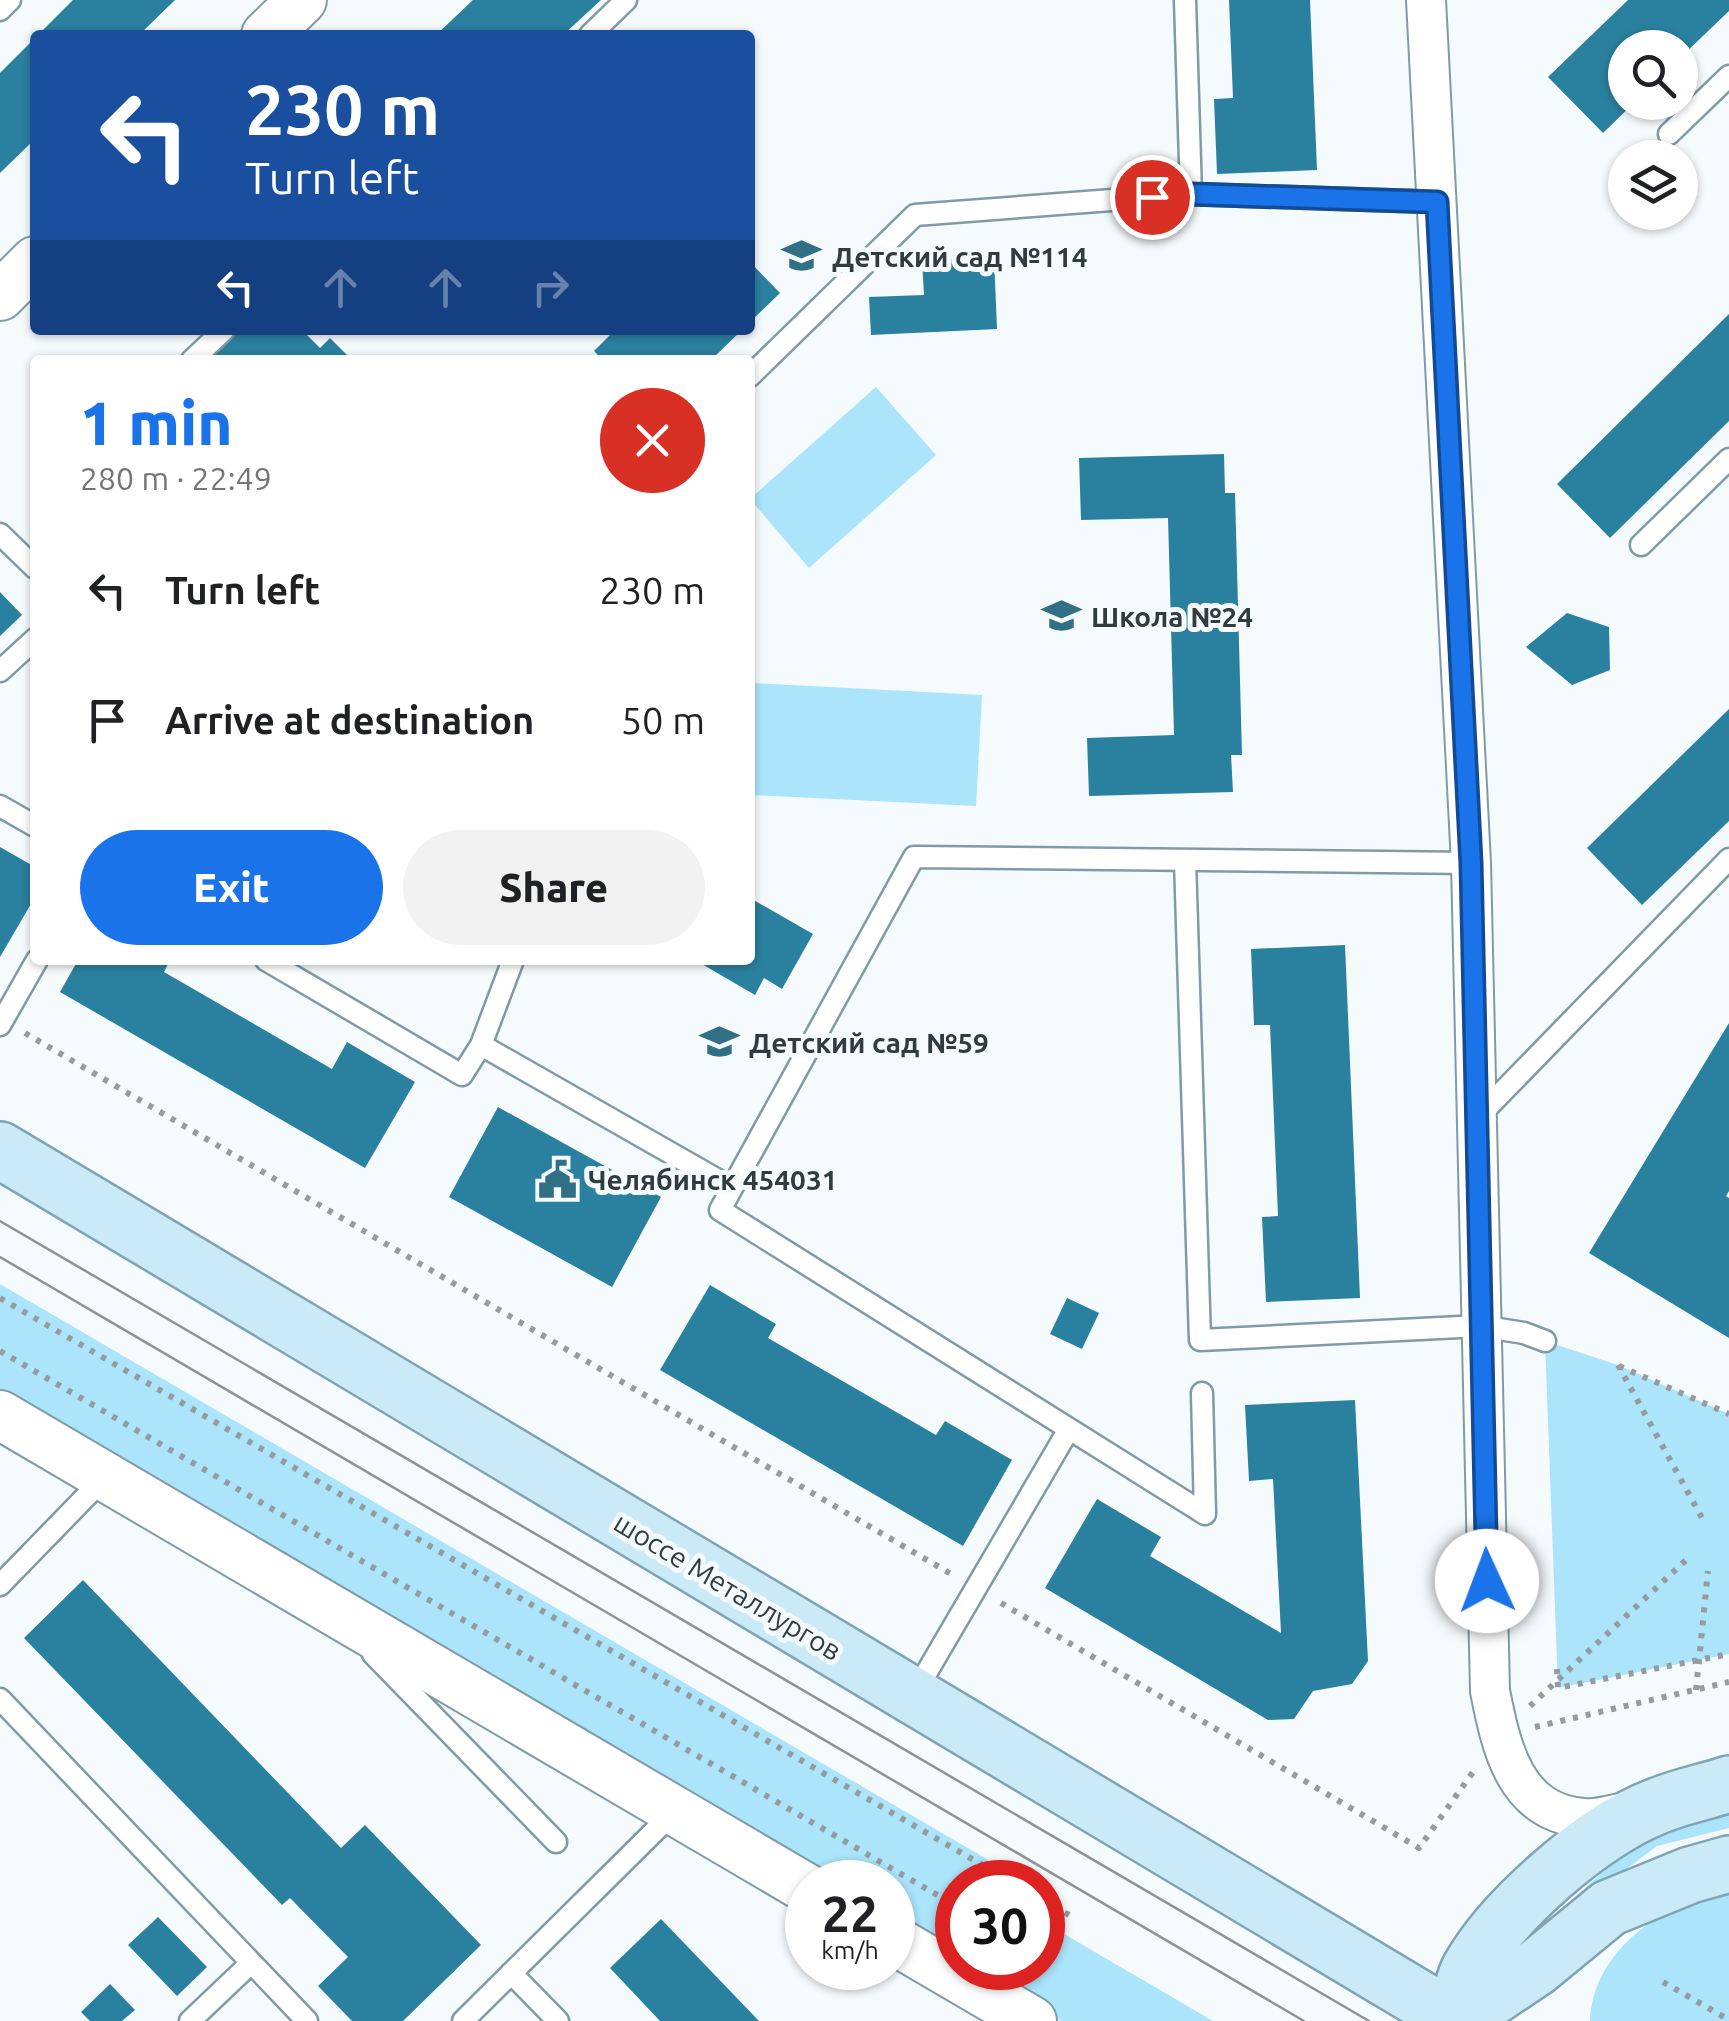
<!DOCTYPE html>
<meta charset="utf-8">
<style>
body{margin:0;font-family:Ubuntu,sans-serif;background:#f2f2f2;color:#202124;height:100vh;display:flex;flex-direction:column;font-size:38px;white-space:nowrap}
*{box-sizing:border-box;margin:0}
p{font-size:32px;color:#757577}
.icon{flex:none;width:55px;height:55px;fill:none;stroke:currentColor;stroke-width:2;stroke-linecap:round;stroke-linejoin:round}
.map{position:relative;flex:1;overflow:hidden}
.drawer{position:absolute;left:30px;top:355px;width:725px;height:610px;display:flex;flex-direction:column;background:#fff;border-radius:10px;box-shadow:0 2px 8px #0004}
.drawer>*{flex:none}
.banner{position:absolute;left:30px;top:30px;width:725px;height:305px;border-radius:10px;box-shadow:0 2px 8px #0004;background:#1a4fa0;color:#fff;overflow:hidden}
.buttons{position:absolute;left:1608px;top:30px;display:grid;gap:20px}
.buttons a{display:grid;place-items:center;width:90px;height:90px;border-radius:50%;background:#fff;box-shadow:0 2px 8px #0004;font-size:50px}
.speed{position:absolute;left:785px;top:1860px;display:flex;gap:20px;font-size:50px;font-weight:700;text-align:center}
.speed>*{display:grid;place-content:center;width:130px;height:130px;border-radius:50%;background:#fff;box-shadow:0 2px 8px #0004;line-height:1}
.speed small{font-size:25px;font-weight:400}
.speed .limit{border:15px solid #d22;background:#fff;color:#111}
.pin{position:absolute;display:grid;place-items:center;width:85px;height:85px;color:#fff;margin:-42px;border:5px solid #fff;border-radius:50%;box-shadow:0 2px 10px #0007}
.me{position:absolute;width:110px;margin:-55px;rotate:358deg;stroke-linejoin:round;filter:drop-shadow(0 0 8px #0008)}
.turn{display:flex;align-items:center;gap:35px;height:210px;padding:0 50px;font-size:45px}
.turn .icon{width:130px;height:130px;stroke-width:2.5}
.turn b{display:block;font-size:70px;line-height:85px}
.lanes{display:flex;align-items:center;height:95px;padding:0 50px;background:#0003;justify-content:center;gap:50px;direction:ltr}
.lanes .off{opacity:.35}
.round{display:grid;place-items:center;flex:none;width:105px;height:105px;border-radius:52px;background:#f2f2f2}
.overview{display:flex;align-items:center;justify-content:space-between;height:170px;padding:0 50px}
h1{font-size:60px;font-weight:800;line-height:75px;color:#1a73e8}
.primary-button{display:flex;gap:20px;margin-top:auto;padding:20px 50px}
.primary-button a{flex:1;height:115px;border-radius:60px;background:#1a73e8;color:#fff;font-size:40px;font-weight:800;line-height:115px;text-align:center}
.primary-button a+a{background:#f2f2f2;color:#202124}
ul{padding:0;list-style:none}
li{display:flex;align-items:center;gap:30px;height:130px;padding:0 50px}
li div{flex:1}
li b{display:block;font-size:38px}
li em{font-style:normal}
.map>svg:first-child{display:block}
.green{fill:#abe4fb}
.building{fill:#2a819f}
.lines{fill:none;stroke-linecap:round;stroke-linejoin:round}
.service-casing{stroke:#819ba5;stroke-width:25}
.minor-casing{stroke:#819ba5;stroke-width:42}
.tertiary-casing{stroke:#819ba5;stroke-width:52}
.primary-casing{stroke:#7fa4b3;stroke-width:60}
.path{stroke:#949ca0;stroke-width:6;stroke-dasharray:5 8;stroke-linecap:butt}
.service{stroke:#fff;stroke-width:20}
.minor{stroke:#fff;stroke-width:38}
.tertiary{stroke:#fff;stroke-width:48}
.primary{stroke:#cbeaf7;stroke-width:55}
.tram{stroke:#8c9498;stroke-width:2.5}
.route-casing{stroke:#114b97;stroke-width:25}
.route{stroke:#1a73e8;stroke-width:18}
.labels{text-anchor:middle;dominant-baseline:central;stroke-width:10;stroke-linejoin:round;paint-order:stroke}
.poi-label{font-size:28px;font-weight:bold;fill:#313c41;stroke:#f5fafd;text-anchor:start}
.street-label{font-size:28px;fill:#313c41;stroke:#f5fafd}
</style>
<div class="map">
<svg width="1729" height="2021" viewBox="0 0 1729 2021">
<rect width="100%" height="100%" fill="#f5fafd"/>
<path class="green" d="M876 387 936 455 809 568 750 499Z
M752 683 982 695 976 806 750 795Z
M0 1284 1026 1882H958L957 1960 893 1922 892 1882H824L0 1401Z
M1545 1341 1618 1365 1729 1414V1654L1558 1688Z
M1729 1808V1828L1657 1846 1564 1916 1557 1913 1655 1826Z
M1729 1890V2021H1590C1593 1949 1665 1902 1729 1890Z
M1043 1892 1055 1899 1059 1931 1213 2021H1061L970 1968H1042Z"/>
<path class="building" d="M73 0H175L139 35H38Z
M473 0H601L563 35H436Z
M1229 0H1310L1317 170 1217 174 1214 99 1233 98Z
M1628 0H1729V11L1680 58V48H1625V102H1635L1603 133 1548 77Z
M35 38V139L0 173V73Z
M994 257 997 329 871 335 869 297 924 295 922 260Z
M750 262 780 293 750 322Z
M1729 314V421L1610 538 1557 484Z
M236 330H302L320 348 330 338 352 360H206Z
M615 330H742L711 360H603L594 351Z
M1224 454 1225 493H1235L1242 755H1231L1233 792 1089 796 1087 738 1174 735 1168 518 1081 520 1079 458Z
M0 592 22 615 0 636Z
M1567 613 1609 627 1610 670 1572 685 1526 647Z
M1729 709V821L1642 905 1587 848Z
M0 847 35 867V897L0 957Z
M750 898 813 934 782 989 764 978 755 995 695 960H750Z
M1345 945 1360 1298 1266 1302 1262 1217 1278 1216 1270 1025H1254L1251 949Z
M78 960H170L164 972 332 1069 347 1042 415 1082 365 1168 60 992Z
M1729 1023V1191L1726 1196 1729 1198V1338L1589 1253Z
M498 1107 661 1197 612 1287 449 1197Z
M710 1285 776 1324 768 1338 936 1435 945 1421 1012 1460 963 1546 660 1370Z
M1067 1298 1099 1313 1082 1349 1050 1334Z
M1355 1400 1368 1661 1352 1684 1313 1691 1294 1719 1268 1720 1045 1588 1097 1499 1161 1537 1150 1556 1281 1633 1273 1479 1249 1481 1245 1405Z
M83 1580 341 1848 365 1825 481 1945 403 2021H352L318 1986 348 1957 290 1898 282 1905 24 1638Z
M158 1917 207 1967 177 1996 128 1945Z
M661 1919 759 2021H660L610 1968Z
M110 1984 135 2010 122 2021H90L81 2012Z"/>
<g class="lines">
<defs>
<path id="service" d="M1185 0 1191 194
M0 10 10 0
M590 35 626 0
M1669 134 1729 76
M192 360 224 330
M750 376 915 215 1191 194 1437 202
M0 534 35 568
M1641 545 1729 459
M0 671 35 639
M0 806 35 826
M1185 860 1200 1340 1480 1326 1524 1333 1545 1341
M266 960 462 1075 481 1045 732 1188 720 1210 1205 1514 1202 1393
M0 1025 37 960
M481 1045 513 960
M1478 1117 1729 859
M732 1188 914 857 1471 863
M0 1585 105 1477
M373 1654 556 1842
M914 1694 1069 1429
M0 1699 307 2021
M511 1973 558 2021
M190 2021 251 1963
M463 2021 675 1811"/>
<path id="minor" d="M1426 0 1471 863 1490 1691C1501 1746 1514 1813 1584 1818 1598 1820 1616 1813 1631 1811"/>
<path id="tertiary" d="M266 35 302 0
M0 296 35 261
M0 1415 808 1889
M892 1939 1032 2021"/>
<path id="primary" d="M0 1150 1457 2021
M1457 2021C1460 2004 1462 1982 1470 1968 1502 1911 1593 1831 1655 1807 1678 1797 1705 1792 1729 1784
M1457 2021 1536 1968 1609 1908 1690 1875 1729 1864"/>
</defs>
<use href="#service" class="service-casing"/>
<use href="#minor" class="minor-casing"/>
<use href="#tertiary" class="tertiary-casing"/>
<use href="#primary" class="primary-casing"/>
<path class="path" d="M25 1033 951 1574
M0 1298 1012 1882
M0 1351 958 1907
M1618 1365 1702 1518
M1619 1366 1729 1414
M1001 1603 1419 1848 1473 1772
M1557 1669 1558 1688 1729 1654
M1696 1690 1708 1571
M1530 1706 1686 1560
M1535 1727 1729 1682
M1042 1900 1071 1916
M1663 1982 1729 2020"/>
<use href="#service" class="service"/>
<use href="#minor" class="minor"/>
<use href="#tertiary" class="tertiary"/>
<use href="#primary" class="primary"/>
<path class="tram" d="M0 1221 1369 2021
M0 1257 1304 2021"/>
</g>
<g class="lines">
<defs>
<path id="route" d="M1152 197 1191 194 1437 202 1471 863 1487 1581"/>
</defs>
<use href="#route" class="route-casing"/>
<use href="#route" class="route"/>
</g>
<defs>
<symbol id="school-bare" viewBox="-9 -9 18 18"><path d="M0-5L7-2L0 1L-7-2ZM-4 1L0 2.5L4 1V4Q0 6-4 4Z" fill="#316f85" stroke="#f5fafd" stroke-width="2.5" paint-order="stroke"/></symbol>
<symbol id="civic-bare" viewBox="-9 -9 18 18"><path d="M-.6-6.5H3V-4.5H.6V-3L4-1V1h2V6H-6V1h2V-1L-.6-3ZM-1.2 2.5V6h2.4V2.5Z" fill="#316f85" stroke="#f5fafd" stroke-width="2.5" paint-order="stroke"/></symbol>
</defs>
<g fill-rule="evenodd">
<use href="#school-bare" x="774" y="228" width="55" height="55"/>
<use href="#school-bare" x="1034" y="588" width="55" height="55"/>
<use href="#school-bare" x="692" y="1014" width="55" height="55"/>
<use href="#civic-bare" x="530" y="1152" width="55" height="55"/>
</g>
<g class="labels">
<g class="poi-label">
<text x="832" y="256">Детский сад №114</text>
<text x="1091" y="616">Школа №24</text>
<text x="749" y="1042">Детский сад №59</text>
<text x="588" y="1179">Челябинск 454031</text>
</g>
<g class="street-label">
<text transform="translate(728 1586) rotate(31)">шоссе Металлургов</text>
</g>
</g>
</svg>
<div class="buttons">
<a><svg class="icon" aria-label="search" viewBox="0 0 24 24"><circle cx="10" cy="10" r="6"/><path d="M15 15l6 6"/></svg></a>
<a><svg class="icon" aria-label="layers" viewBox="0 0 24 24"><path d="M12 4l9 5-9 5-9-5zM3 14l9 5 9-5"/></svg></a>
</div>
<div class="speed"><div>22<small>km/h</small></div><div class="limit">30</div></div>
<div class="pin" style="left:1152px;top:197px;background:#d93025"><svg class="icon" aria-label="arrive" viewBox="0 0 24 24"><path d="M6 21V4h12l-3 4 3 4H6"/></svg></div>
<svg class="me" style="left:1487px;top:1581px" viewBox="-20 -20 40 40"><circle r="19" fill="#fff"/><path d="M0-13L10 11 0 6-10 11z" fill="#1a73e8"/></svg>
<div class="banner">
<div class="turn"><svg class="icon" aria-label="left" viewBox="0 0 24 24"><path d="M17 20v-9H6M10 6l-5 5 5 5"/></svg><div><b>230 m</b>Turn left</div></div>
<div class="lanes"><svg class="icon" aria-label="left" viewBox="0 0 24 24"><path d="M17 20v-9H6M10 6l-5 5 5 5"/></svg><svg class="icon off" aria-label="ahead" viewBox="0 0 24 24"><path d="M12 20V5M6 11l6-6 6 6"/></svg><svg class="icon off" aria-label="ahead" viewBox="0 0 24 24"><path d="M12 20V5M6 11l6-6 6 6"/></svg><svg class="icon off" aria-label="right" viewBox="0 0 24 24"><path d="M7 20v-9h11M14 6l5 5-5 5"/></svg></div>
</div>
<section class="drawer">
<div class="overview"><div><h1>1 min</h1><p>280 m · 22:49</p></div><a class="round" style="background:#d93025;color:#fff"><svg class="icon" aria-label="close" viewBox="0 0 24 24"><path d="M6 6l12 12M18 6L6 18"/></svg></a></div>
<ul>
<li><svg class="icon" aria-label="left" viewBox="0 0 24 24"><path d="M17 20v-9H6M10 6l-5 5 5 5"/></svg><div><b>Turn left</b></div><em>230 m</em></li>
<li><svg class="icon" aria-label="arrive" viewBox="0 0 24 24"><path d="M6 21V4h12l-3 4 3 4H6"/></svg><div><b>Arrive at destination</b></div><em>50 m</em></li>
</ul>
<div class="primary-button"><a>Exit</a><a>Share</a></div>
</section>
</div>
